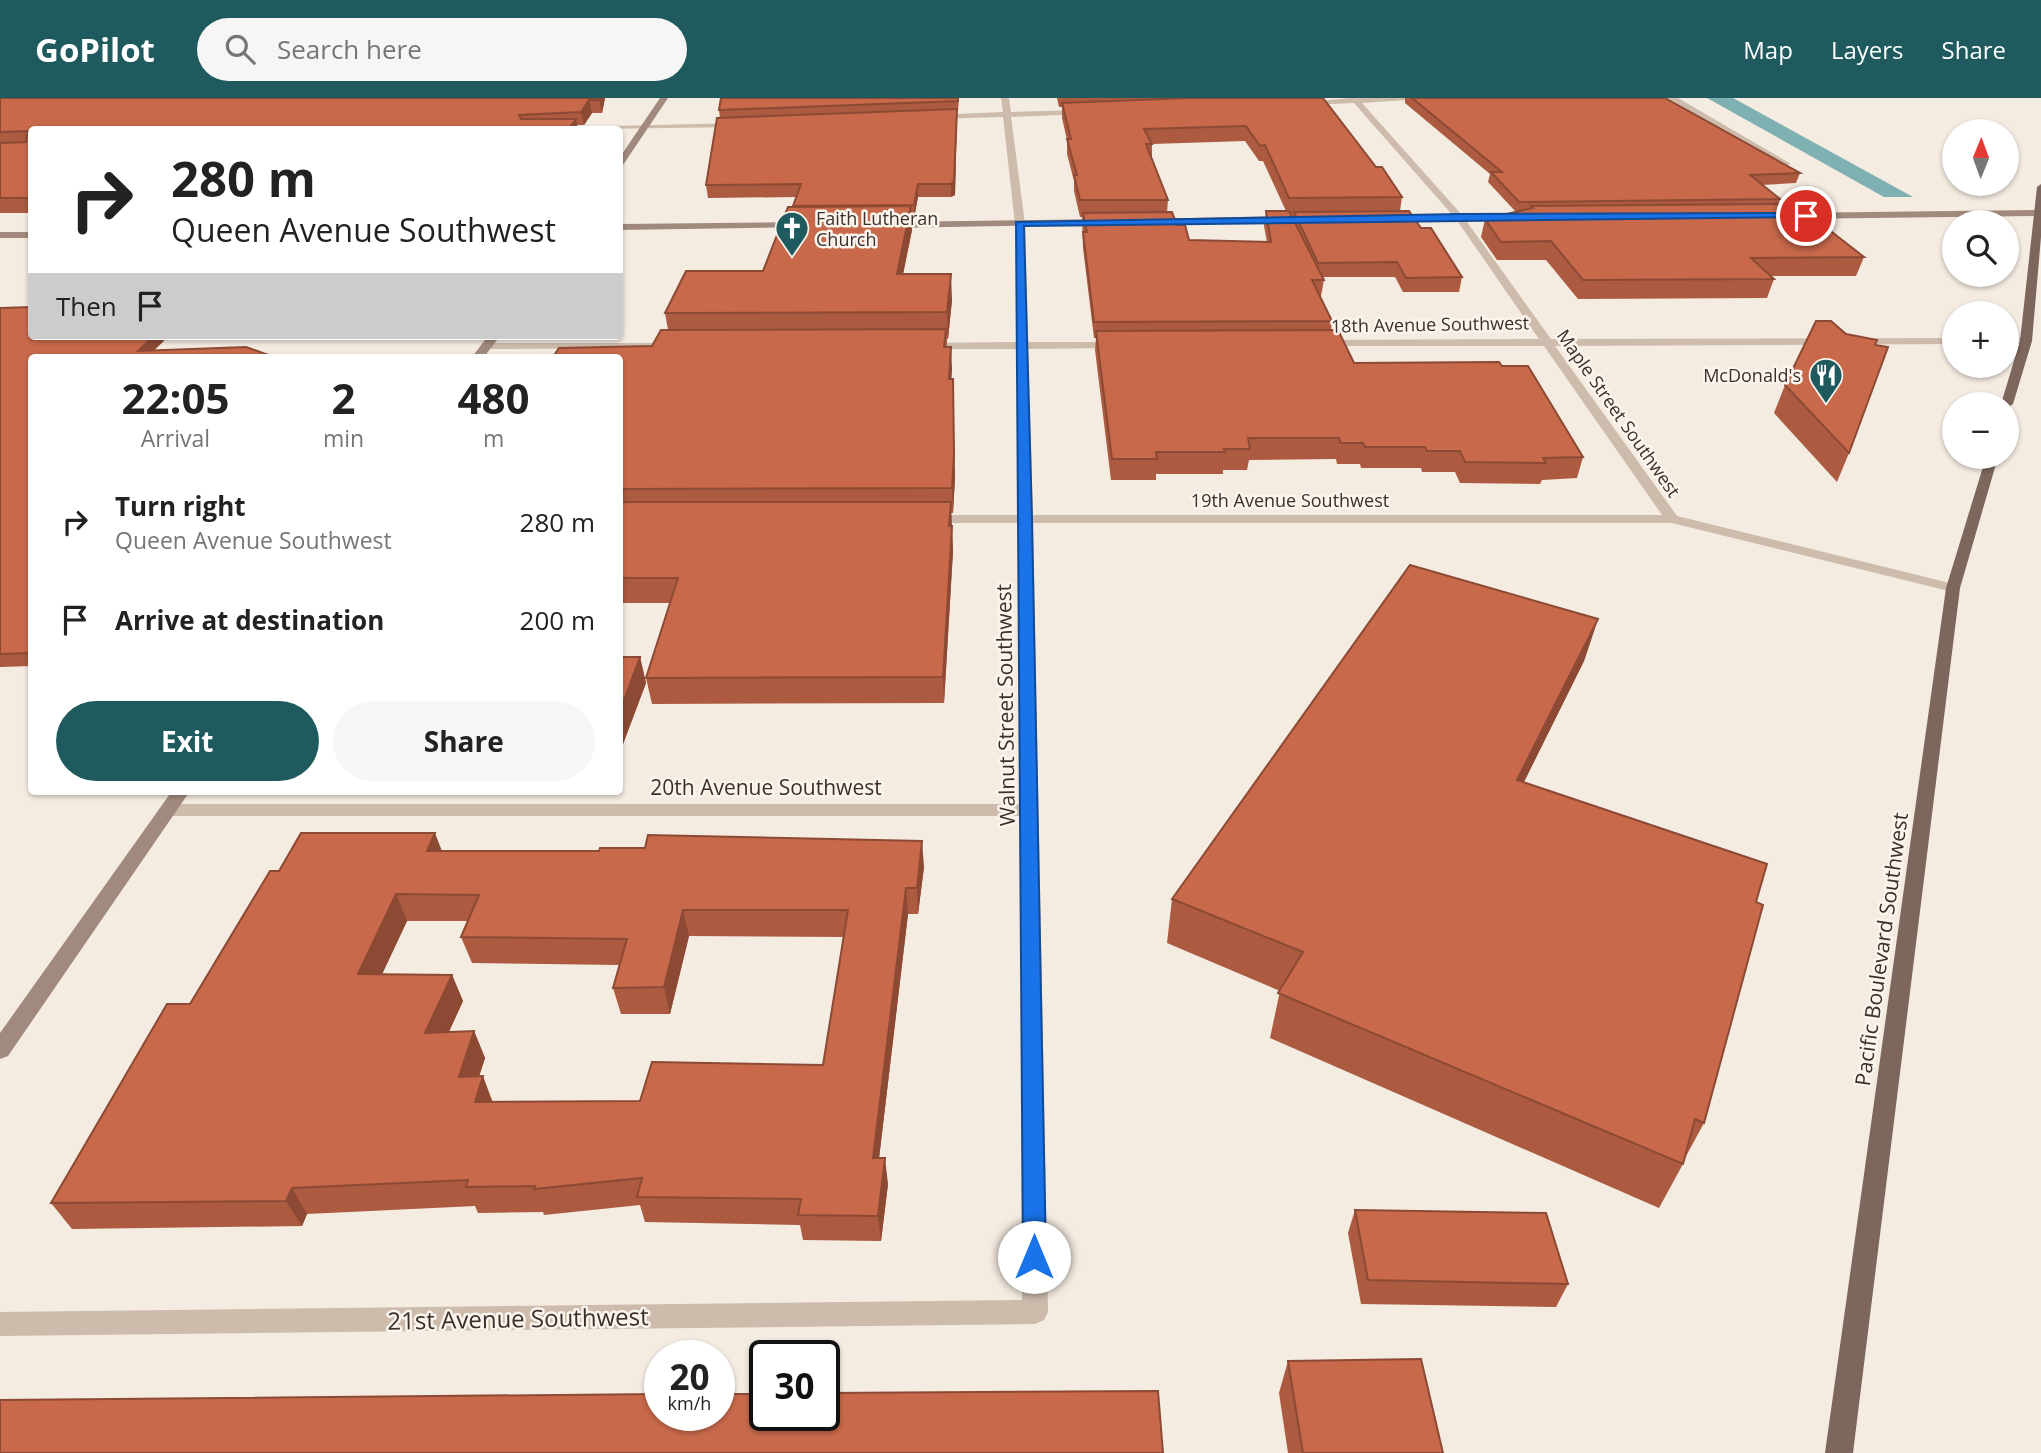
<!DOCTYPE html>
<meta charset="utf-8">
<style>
body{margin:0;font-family:"Open Sans",sans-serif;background:#f6f6f6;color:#222;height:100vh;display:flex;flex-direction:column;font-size:26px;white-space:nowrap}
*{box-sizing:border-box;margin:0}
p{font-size:23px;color:#767676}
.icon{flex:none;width:38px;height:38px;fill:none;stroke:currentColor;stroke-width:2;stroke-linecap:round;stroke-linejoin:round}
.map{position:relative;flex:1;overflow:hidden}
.panel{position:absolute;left:28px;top:256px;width:595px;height:441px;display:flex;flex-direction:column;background:#fff;border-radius:7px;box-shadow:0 2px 5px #0004}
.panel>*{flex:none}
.hud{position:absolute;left:28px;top:28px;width:595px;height:214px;border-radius:7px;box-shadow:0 2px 5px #0004;background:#fff;color:#222;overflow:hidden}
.needle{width:46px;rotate:1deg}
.fabs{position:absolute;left:1942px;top:21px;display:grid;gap:14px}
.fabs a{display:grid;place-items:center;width:77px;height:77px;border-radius:50%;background:#fff;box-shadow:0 2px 5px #0004;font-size:35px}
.speed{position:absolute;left:644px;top:1242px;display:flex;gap:14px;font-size:35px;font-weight:700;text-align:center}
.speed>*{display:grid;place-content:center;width:91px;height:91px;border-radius:50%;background:#fff;box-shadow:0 2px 5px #0004;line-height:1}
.speed small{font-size:18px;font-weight:400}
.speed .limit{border:4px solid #111;border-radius:10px;background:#fff;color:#111}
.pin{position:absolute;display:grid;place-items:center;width:60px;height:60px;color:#fff;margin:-30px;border:4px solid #fff;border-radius:50%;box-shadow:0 2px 7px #0007}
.me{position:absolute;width:77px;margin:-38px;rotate:0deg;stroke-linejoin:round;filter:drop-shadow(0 0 5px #0008)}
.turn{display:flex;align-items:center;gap:24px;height:147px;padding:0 28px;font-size:32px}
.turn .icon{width:91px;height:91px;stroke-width:2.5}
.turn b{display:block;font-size:49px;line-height:60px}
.then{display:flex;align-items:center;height:66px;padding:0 28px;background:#0003;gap:14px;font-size:26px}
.eta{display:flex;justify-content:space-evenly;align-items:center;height:119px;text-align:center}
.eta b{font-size:42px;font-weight:700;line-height:49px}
.primary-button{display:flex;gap:14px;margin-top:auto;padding:14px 28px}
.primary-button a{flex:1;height:80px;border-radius:42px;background:#1f5a5e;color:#fff;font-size:28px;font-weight:700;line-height:80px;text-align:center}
.primary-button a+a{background:#f6f6f6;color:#222}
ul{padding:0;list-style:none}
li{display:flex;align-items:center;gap:21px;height:98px;padding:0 28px}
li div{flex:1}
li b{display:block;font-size:26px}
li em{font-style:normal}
header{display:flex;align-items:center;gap:42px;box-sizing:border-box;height:98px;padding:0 35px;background:#1f5a5e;color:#fff}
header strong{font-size:33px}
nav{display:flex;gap:38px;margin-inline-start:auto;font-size:24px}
.search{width:490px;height:63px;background:#f6f6f6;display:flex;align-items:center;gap:18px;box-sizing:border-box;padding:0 24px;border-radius:38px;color:#767676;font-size:26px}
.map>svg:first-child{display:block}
.water{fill:#7fb0b2}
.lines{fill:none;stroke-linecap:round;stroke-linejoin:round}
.street{fill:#cdbbac;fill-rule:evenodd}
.secondary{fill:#a18a7d;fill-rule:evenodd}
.primary{fill:#7d675c;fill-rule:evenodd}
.wall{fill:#ac5a40;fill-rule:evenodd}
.shaded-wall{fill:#8c4a34}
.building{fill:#c8694b;stroke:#8c4a34;stroke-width:2;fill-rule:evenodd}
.route{fill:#1a73e8;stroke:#114b97;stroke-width:2}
.labels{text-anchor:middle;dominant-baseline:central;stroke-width:5;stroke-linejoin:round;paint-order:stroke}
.far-poi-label{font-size:18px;fill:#3b302b;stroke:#fbf5ee;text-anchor:start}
.far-street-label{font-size:18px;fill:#3b302b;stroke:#fbf5ee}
.street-label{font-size:21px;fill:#3b302b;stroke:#fbf5ee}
.near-street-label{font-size:24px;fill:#3b302b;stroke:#fbf5ee}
</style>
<header>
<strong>GoPilot</strong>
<div class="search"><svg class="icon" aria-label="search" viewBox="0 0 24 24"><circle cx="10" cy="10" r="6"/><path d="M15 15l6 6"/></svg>Search here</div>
<nav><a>Map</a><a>Layers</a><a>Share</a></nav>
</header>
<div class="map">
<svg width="2041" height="1355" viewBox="0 0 2041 1355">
<rect width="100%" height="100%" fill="#f4ebe1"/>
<path class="water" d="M1707 0H1733L1913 99H1884Z"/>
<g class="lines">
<path class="street" d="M1001 0H1009L1011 14 1084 12 1088 14 1084 16 1011 19 1025 126 1028 244H1116L1122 247 1116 250 1028 251 1033 417H1662L1544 248H1323L1317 245 1323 242 1539 241 1456 121 1354 5 1305 7 1301 5 1349 0H1437L1362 5 1462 117 1551 241 1955 240V246L1555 248 1677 418 1958 487 1960 490 1953 494 1672 425H1033L1048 1214 1044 1222 1035 1226 0 1238V1214L1022 1202 1020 718H167L158 712 167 706H1020L1019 425H927L920 421 927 417H1019L1017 251H924L918 248 924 245 1017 244 1015 126 1003 19 934 21 930 19 934 17 1003 14Z
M1668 0H1678L1791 66 1784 68Z
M741 25 738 29 524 32 528 30Z
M2007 240H2026L2032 243 2026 246H2007Z
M675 245 681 248 679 250 486 251 480 248 486 245Z"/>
<path class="secondary" d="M660 0H668L623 67H620V59Z
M2041 112V118L1789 121 1784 118 1789 115Z
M1520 116 1525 119 1523 121 1390 123 1385 120 1390 117Z
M1289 118 1294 121 1292 123 1152 127 1147 124 1152 121Z
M1107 121 1112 124 1110 126 890 130 885 127 890 124Z
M802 124 807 127 805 129 620 132V126Z
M0 134H32V140H0Z
M488 238H500L484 259H472Z
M172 693H190L8 958 0 961V935Z"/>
<path class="primary" d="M2041 86V139L2032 243 2013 306 2007 310V306H2001L2020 243 2037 89Z
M1986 359H1998L1960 490 1853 1355H1825L1946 490Z"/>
</g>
<path class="wall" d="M0 0H605L602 15H592L584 27H577L578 32H32V115H0Z
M959 0 958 13H957L955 97 951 99H918L914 120 911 121 912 132 903 176 952 202 948 241H947V249L952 271 951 281 955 380 953 415H951L953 453 944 605 652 606 646 580 670 505H620V259L652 248 668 232 665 215 763 173 793 109 796 99 708 100 706 87 720 20 719 12Z
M1057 0H1323L1376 69 1402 99 1400 113 1421 130 1462 179 1459 194H1403L1395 179H1323L1324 182 1321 198H1320L1332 223 1331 232 1354 265 1502 268 1583 359 1577 380 1542 382 1540 386 1460 385 1455 374H1422L1421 370H1361L1360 366H1337L1336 361 1249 362 1247 372H1223V376H1156V382H1111L1095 252 1096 240H1094L1083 150 1082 119H1080L1074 93V83L1067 56V42L1062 20V9H1059ZM1245 43 1259 63H1263L1286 113H1266L1264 128 1267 144 1189 142 1167 114 1168 102 1152 61V46Z
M1405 0H1665L1800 75 1796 85 1762 87 1780 101 1779 106 1864 159 1856 178H1771L1774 181 1767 200 1578 201 1546 162H1497L1481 139 1485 121 1516 114 1488 84 1490 76 1405 5Z
M0 210 32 238H161L164 243 32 259V568L0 569Z
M1785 287 1849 355 1837 384 1774 315Z
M1598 521 1584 563 1524 684 1756 804 1704 1025 1685 1060 1683 1066 1659 1110 1270 940 1280 893 1167 845 1172 801Z
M620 559H640L646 585 623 646H620Z
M442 753 924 769 918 816H908L879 1060 888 1086 881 1143 803 1142 800 1127 645 1124 640 1107 544 1117 543 1114 478 1115 475 1108 307 1116 302 1128 72 1131 51 1105 190 906 279 773ZM407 823H468L461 839 472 865 620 867 613 890 621 916H670L689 838 844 839 823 967 640 1003 493 1004 479 979 485 960 474 933 449 934 463 903 452 877 382 876Z
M1355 1112 1568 1186 1556 1209 1361 1206 1348 1135Z
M1288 1263 1443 1355H1288L1279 1295Z"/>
<path class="shaded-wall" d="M600 0H605L602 15 599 2Z
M589 2 592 15 584 27 581 14Z
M957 11 955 97 951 99V86Z
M576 21 578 32H568Z
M918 86V99L914 120V107Z
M911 108 912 132 898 201 897 176Z
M951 176 952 202 948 241 947 214Z
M154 238H161L164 243 147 259 138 253Z
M951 249 952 271 950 304 949 281Z
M953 281 955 380 953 415 952 390Z
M951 404 952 429 949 428Z
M952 428 953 453 944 605 943 579Z
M1598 521 1584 563 1503 726 1517 682Z
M640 559 646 585 623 646 620 630V613Z
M435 735 445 761 427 753Z
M922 743 924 769 918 816 917 790Z
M906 790 908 816 876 1086 873 1060Z
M396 796 407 823 370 902 358 876Z
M683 812 689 838 670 916 664 889Z
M452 877 463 903 436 961 425 935Z
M474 933 485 960 470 1005 459 979Z
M483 978 493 1005 475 1004Z
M885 1060 888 1086 881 1143 878 1118Z
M292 1090 307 1116 302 1128 286 1103Z"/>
<path class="building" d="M0 0H600L599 2H589L581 14 519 17 521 21H576L568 32H32V100H0V45L26 44 28 33 0 34Z
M721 0H958V3L719 12Z
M1189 0H1323L1376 69H1382L1402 99 1289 100 1265 47 1260 48 1246 28 1144 31 1152 46H1146L1168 102H1080L1074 77H1077L1067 41H1071L1062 5Z
M1412 0H1665L1800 75 1750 77 1780 101 1519 104 1491 74H1502Z
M957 11 954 83 951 86H918L914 107 793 108 801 86 706 87 717 20Z
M1796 106 1864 159 1751 160 1774 181 1583 182 1551 143 1501 144 1485 121 1533 110 1531 108Z
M911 108 897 176H951L947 214 665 215 686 173H763L788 109Z
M1266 113H1289L1324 182H1312L1332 223 1094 224 1083 134H1087L1083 115 1172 114 1177 127H1185L1189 142 1271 144Z
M1409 113 1421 130H1431L1462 179 1406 180 1397 164 1318 165 1294 114Z
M32 209V238H154L138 253 246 249 274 259H32V555L0 556V210Z
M1816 223H1831L1846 236 1877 242 1875 247 1888 249 1849 355 1785 287Z
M946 231 944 249H951L949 281H953L954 357 952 390 620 391V259H553L559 250 652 248 661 232Z
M1338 232 1354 265 1499 264 1502 268H1528L1583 359 1543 360 1546 365 1465 364 1460 353H1427L1425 349H1365L1363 345H1341L1339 340H1248L1250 351H1224L1225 354H1156L1157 361H1112L1096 233Z
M620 404H951L949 428H952L943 579 646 580 678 480H620Z
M1410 467 1598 521 1517 682 1767 766 1756 804 1763 807 1704 1025 1695 1021 1683 1066 1278 895 1303 854 1172 801Z
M620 559H640L620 613Z
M301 735H435L427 753H599L600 750H645L648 737 922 743 917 790H906L873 1060H885L878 1118 798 1117 801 1101 637 1099 642 1080 534 1091 535 1088 466 1089 468 1082 292 1090 286 1103 51 1105 167 906H190L270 773H279ZM396 796 479 797 461 839 627 841 613 890 664 889 683 812H848L823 967 652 964 640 1003 475 1004 483 978 459 979 474 933 425 935 452 877 358 876Z
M1355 1112 1546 1115 1568 1186 1368 1182Z
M1421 1261 1443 1355H1303L1288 1263Z
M1158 1293 1163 1355H0V1302L660 1296V1318H719V1296H765V1318H824V1295Z"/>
<path class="route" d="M1806 115 1809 119 1024 128 1032 421 1046 1159 1042 1166 1034 1169 1027 1166 1023 1159 1016 124 1459 116Z"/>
<defs>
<symbol id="church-pin" viewBox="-11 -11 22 30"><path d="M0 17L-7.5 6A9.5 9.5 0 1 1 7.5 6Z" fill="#1f5a5e" stroke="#fbf5ee"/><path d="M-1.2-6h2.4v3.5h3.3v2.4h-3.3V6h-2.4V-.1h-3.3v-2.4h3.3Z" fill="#fff"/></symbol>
<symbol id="restaurant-pin" viewBox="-11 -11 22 30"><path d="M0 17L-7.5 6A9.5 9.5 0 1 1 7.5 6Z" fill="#1f5a5e" stroke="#fbf5ee"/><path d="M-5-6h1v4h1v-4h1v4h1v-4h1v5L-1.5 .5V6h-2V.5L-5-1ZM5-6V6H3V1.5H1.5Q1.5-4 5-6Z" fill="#fff"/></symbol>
</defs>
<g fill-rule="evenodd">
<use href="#church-pin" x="773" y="111" width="38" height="52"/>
<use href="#restaurant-pin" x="1807" y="258" width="38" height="52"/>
</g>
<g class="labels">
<g class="far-poi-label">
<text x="816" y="120">Faith Lutheran<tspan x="816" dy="21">Church</tspan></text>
<text x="1801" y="277" text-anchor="end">McDonald's</text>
</g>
<g class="far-street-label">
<text transform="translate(1430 226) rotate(-1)">18th Avenue Southwest</text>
<text transform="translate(1619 315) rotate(55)">Maple Street Southwest</text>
<text x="1290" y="402">19th Avenue Southwest</text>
</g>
<g class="street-label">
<text transform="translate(1005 607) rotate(-91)">Walnut Street Southwest</text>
<text x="766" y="689">20th Avenue Southwest</text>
<text transform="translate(1881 851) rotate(-82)">Pacific Boulevard Southwest</text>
</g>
<g class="near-street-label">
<text transform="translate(518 1220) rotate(-1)">21st Avenue Southwest</text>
</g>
</g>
</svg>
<div class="fabs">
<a><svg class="needle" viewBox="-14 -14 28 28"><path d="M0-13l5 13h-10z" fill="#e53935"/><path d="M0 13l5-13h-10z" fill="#767676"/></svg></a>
<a><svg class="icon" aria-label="search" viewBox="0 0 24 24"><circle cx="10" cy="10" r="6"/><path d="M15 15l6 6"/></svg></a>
<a>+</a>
<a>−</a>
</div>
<div class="speed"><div>20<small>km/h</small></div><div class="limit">30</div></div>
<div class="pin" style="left:1806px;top:118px;background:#d93025"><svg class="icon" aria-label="arrive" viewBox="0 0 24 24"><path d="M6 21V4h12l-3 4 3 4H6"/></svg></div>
<svg class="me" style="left:1034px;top:1159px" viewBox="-20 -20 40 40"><circle r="19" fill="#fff"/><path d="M0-13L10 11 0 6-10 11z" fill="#1a73e8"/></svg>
<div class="hud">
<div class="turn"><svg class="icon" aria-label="right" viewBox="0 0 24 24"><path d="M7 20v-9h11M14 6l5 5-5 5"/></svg><div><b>280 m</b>Queen Avenue Southwest</div></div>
<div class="then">Then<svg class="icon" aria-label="arrive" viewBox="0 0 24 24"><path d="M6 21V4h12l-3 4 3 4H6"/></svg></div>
</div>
<section class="panel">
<div class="eta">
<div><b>22:05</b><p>Arrival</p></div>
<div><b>2</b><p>min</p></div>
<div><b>480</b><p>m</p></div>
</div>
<ul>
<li><svg class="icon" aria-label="right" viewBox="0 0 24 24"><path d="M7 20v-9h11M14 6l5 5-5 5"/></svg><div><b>Turn right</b><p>Queen Avenue Southwest</p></div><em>280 m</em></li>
<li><svg class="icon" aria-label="arrive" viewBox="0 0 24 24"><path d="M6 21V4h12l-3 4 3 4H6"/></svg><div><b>Arrive at destination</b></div><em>200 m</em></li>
</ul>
<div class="primary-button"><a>Exit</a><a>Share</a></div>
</section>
</div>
